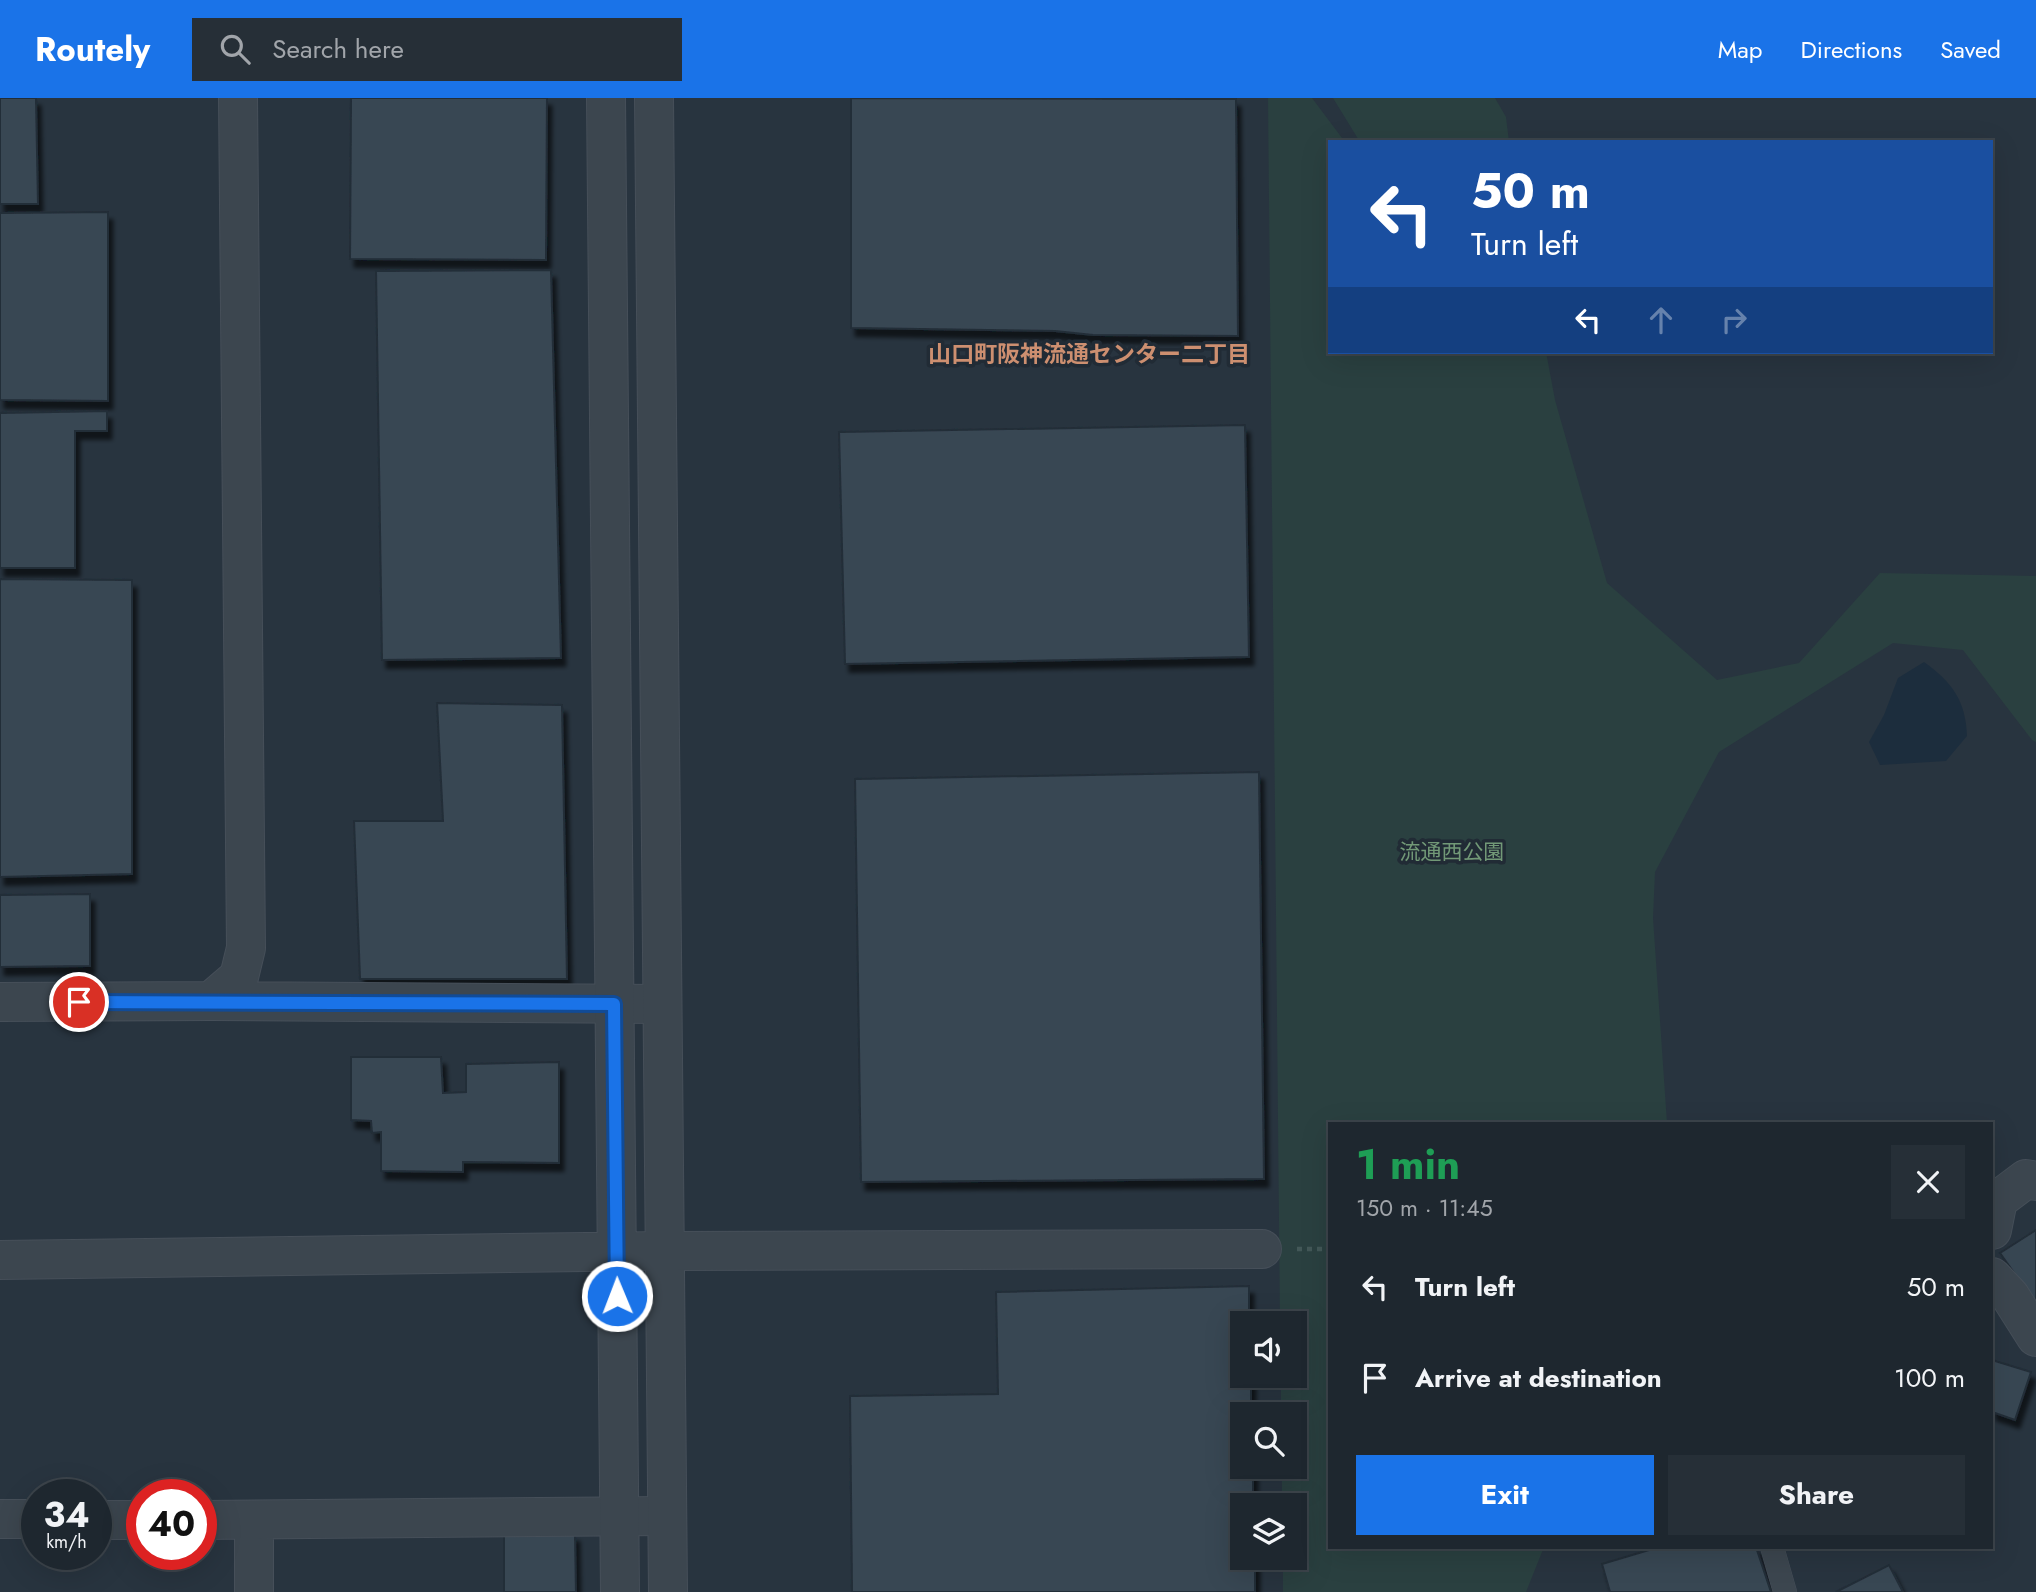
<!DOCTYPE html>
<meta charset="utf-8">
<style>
body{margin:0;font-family:Jost,"Noto Sans JP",sans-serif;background:#262f37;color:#f1f3f6;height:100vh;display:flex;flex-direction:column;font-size:26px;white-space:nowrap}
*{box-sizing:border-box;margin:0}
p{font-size:23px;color:#a1a5aa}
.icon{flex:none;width:38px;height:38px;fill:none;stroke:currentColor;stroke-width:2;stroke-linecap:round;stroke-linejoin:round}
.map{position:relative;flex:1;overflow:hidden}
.panel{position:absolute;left:1328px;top:1024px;width:665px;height:427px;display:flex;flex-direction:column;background:#1e272f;border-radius:0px;box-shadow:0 7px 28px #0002,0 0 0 2px #3c444b}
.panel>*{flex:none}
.hud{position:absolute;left:1328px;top:42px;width:665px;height:214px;border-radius:0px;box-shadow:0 7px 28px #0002,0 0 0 2px #3c444b;background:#1a4fa0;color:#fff;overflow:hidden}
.tools{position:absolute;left:1230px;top:1213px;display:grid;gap:14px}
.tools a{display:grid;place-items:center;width:77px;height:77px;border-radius:0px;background:#1e272f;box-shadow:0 7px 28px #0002,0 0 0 2px #3c444b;font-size:35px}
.speed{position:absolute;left:21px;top:1381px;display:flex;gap:14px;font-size:35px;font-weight:700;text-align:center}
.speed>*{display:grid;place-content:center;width:91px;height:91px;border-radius:50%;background:#1e272f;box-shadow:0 7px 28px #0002,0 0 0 2px #3c444b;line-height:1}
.speed small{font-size:18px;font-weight:400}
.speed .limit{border:10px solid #d22;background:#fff;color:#111}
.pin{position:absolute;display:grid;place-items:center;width:60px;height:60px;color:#fff;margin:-30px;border:4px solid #fff;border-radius:50%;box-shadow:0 2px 7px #0007}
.me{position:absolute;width:77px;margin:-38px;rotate:359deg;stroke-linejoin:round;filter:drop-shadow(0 0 5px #0008)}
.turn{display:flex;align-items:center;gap:24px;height:147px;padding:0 28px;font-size:32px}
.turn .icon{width:91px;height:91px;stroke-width:2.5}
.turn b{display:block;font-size:49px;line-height:60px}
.lanes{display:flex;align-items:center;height:66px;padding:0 28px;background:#0003;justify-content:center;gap:35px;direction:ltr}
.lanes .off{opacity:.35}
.round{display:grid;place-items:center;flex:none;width:74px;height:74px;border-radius:0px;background:#262f37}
.overview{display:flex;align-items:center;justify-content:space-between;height:119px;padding:0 28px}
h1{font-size:42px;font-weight:700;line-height:52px;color:#1e9e55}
.action{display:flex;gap:14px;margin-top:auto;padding:14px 28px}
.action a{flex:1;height:80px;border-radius:0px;background:#1a73e8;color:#fff;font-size:28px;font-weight:700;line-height:80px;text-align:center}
.action a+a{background:#262f37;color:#f1f3f6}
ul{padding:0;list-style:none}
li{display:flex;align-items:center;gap:21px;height:91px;padding:0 28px}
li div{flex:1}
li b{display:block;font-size:26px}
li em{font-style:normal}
header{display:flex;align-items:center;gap:42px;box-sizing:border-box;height:98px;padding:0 35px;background:#1a73e8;color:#fff}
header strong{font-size:33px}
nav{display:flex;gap:38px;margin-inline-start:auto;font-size:24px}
.search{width:490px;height:63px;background:#262f37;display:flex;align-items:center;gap:18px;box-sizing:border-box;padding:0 24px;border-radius:0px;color:#a1a5aa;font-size:26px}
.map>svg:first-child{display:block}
.green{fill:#2a4040}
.water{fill:#1c2d3d}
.building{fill:#384653;stroke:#232d37;stroke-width:2;filter:url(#shadow)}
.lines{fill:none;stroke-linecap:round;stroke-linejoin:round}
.service-casing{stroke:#464f59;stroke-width:24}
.minor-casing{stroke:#464f59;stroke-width:40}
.tertiary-casing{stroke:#464f59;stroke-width:40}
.path{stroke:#435858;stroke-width:4.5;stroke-dasharray:5 5;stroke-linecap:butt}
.service{stroke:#3c464f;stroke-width:23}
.minor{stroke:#3c464f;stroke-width:38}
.tertiary{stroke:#3c464f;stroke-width:38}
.route-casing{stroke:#114b97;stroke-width:18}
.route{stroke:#1a73e8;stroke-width:12}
.labels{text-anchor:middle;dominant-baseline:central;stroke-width:7;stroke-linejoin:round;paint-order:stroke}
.park-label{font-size:21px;fill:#729977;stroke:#212b35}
.neighbourhood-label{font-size:23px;font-weight:bold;fill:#cd8f70;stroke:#212b35}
</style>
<header>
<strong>Routely</strong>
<div class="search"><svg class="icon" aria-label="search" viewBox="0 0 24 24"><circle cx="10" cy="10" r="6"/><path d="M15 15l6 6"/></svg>Search here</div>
<nav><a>Map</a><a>Directions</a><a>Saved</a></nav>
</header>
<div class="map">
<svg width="2036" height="1494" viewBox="0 0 2036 1494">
<defs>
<filter id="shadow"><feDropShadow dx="4.5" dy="8" stdDeviation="2" flood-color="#0009"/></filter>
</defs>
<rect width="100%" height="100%" fill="#28343f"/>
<path class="green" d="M1268 0H1312L1345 44H1330V254H1546L1555 302 1607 485 1717 582 1799 565 1880 475 2036 478V644L2032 642 1963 552 1893 545 1719 654 1655 774 1653 820 1667 1025 1330 1026V1449H1544L1526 1494H1283V1460H1295V1407H1282V1369L1295 1368V1316H1281V1278H1295V1225H1280Z
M1333 0H1495L1506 19 1509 44H1360Z"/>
<path class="water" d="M1924 564C1952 584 1966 603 1967 638L1946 663 1880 667 1869 644 1884 617 1898 580Z"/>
<path class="building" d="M0 0H36L38 106H0Z
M351 0H547L546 162 350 161Z
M851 0 1236 1 1238 238 1093 237 1055 233 851 230Z
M108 114V303L0 302V115Z
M551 172 561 560 382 562 376 173Z
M107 313V333H75V470H0V315Z
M1245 327 1249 559 845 566 839 334Z
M0 481 132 482V776L0 779Z
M437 605 562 607 567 881H360L354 723H443Z
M1259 674 1264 1081 861 1084 855 681Z
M90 796V868L0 869V797Z
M351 959H441L443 995 466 994V966L559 964V1065L463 1064V1074L381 1073V1034L372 1035 371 1023 351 1022Z
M2036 1132V1206L2000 1155Z
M1249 1188V1225H1242V1278H1251V1316H1242V1368H1253V1407H1242V1460H1255V1494H852L850 1298 998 1296 996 1194Z
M1992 1262 2031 1274 2015 1322 1992 1314Z
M504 1435 575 1436 576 1494H504Z
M1659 1449H1756L1771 1494H1610L1602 1466Z
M1889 1467 1903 1494H1836Z"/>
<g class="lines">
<defs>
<path id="service" d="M1772 1449 1785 1494"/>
<path id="minor" d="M211 903 239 879 246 850 238 0
M0 904 211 903 661 906
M1992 1132 1998 1102 2026 1081 2036 1083
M1992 1179 2010 1198 2036 1239
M0 1421H37
M96 1422H142
M201 1422 667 1418
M254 1494V1423"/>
<path id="tertiary" d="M606 0 620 1494
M654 0 668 1494
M0 1162 664 1153 1262 1151"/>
</defs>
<use href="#service" class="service-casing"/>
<use href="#minor" class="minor-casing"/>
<use href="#tertiary" class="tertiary-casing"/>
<path class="path" d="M1297 1151H1330"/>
<use href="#service" class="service"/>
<use href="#minor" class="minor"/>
<use href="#tertiary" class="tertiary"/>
</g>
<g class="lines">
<defs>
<path id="route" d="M79 904 614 906 617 1198"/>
</defs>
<use href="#route" class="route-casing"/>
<use href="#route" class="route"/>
</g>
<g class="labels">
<g class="park-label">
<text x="1452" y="754">流通西公園</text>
</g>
<g class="neighbourhood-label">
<text x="1089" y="256">山口町阪神流通センター二丁目</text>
</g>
</g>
</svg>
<div class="tools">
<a><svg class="icon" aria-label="sound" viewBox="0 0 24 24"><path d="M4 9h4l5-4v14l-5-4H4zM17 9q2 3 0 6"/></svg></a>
<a><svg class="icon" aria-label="search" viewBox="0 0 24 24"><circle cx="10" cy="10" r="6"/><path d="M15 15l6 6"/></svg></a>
<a><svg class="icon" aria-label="layers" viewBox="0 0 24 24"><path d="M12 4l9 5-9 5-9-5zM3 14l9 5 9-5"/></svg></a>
</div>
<div class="speed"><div>34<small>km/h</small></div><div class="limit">40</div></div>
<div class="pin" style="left:79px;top:904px;background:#d93025"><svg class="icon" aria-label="arrive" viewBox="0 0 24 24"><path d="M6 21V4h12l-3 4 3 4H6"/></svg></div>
<svg class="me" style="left:617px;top:1198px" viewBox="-20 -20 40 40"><circle r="17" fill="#1a73e8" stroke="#fff" stroke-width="3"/><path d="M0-11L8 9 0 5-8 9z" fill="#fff"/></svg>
<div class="hud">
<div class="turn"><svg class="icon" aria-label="left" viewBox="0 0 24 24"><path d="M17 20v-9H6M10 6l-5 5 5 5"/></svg><div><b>50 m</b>Turn left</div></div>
<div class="lanes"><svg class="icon" aria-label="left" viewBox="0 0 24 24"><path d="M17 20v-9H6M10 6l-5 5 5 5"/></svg><svg class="icon off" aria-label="ahead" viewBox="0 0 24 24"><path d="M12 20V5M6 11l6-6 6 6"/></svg><svg class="icon off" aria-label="right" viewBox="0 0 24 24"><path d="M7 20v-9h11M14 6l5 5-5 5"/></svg></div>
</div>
<section class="panel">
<div class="overview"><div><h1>1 min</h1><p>150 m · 11:45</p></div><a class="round"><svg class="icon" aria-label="close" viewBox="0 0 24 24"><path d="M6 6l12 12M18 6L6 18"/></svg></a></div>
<ul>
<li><svg class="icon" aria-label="left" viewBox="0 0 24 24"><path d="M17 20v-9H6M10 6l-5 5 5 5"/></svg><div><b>Turn left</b></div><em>50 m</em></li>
<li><svg class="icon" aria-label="arrive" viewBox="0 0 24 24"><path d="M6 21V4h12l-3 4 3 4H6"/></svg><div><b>Arrive at destination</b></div><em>100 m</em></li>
</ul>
<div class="action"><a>Exit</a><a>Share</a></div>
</section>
</div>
